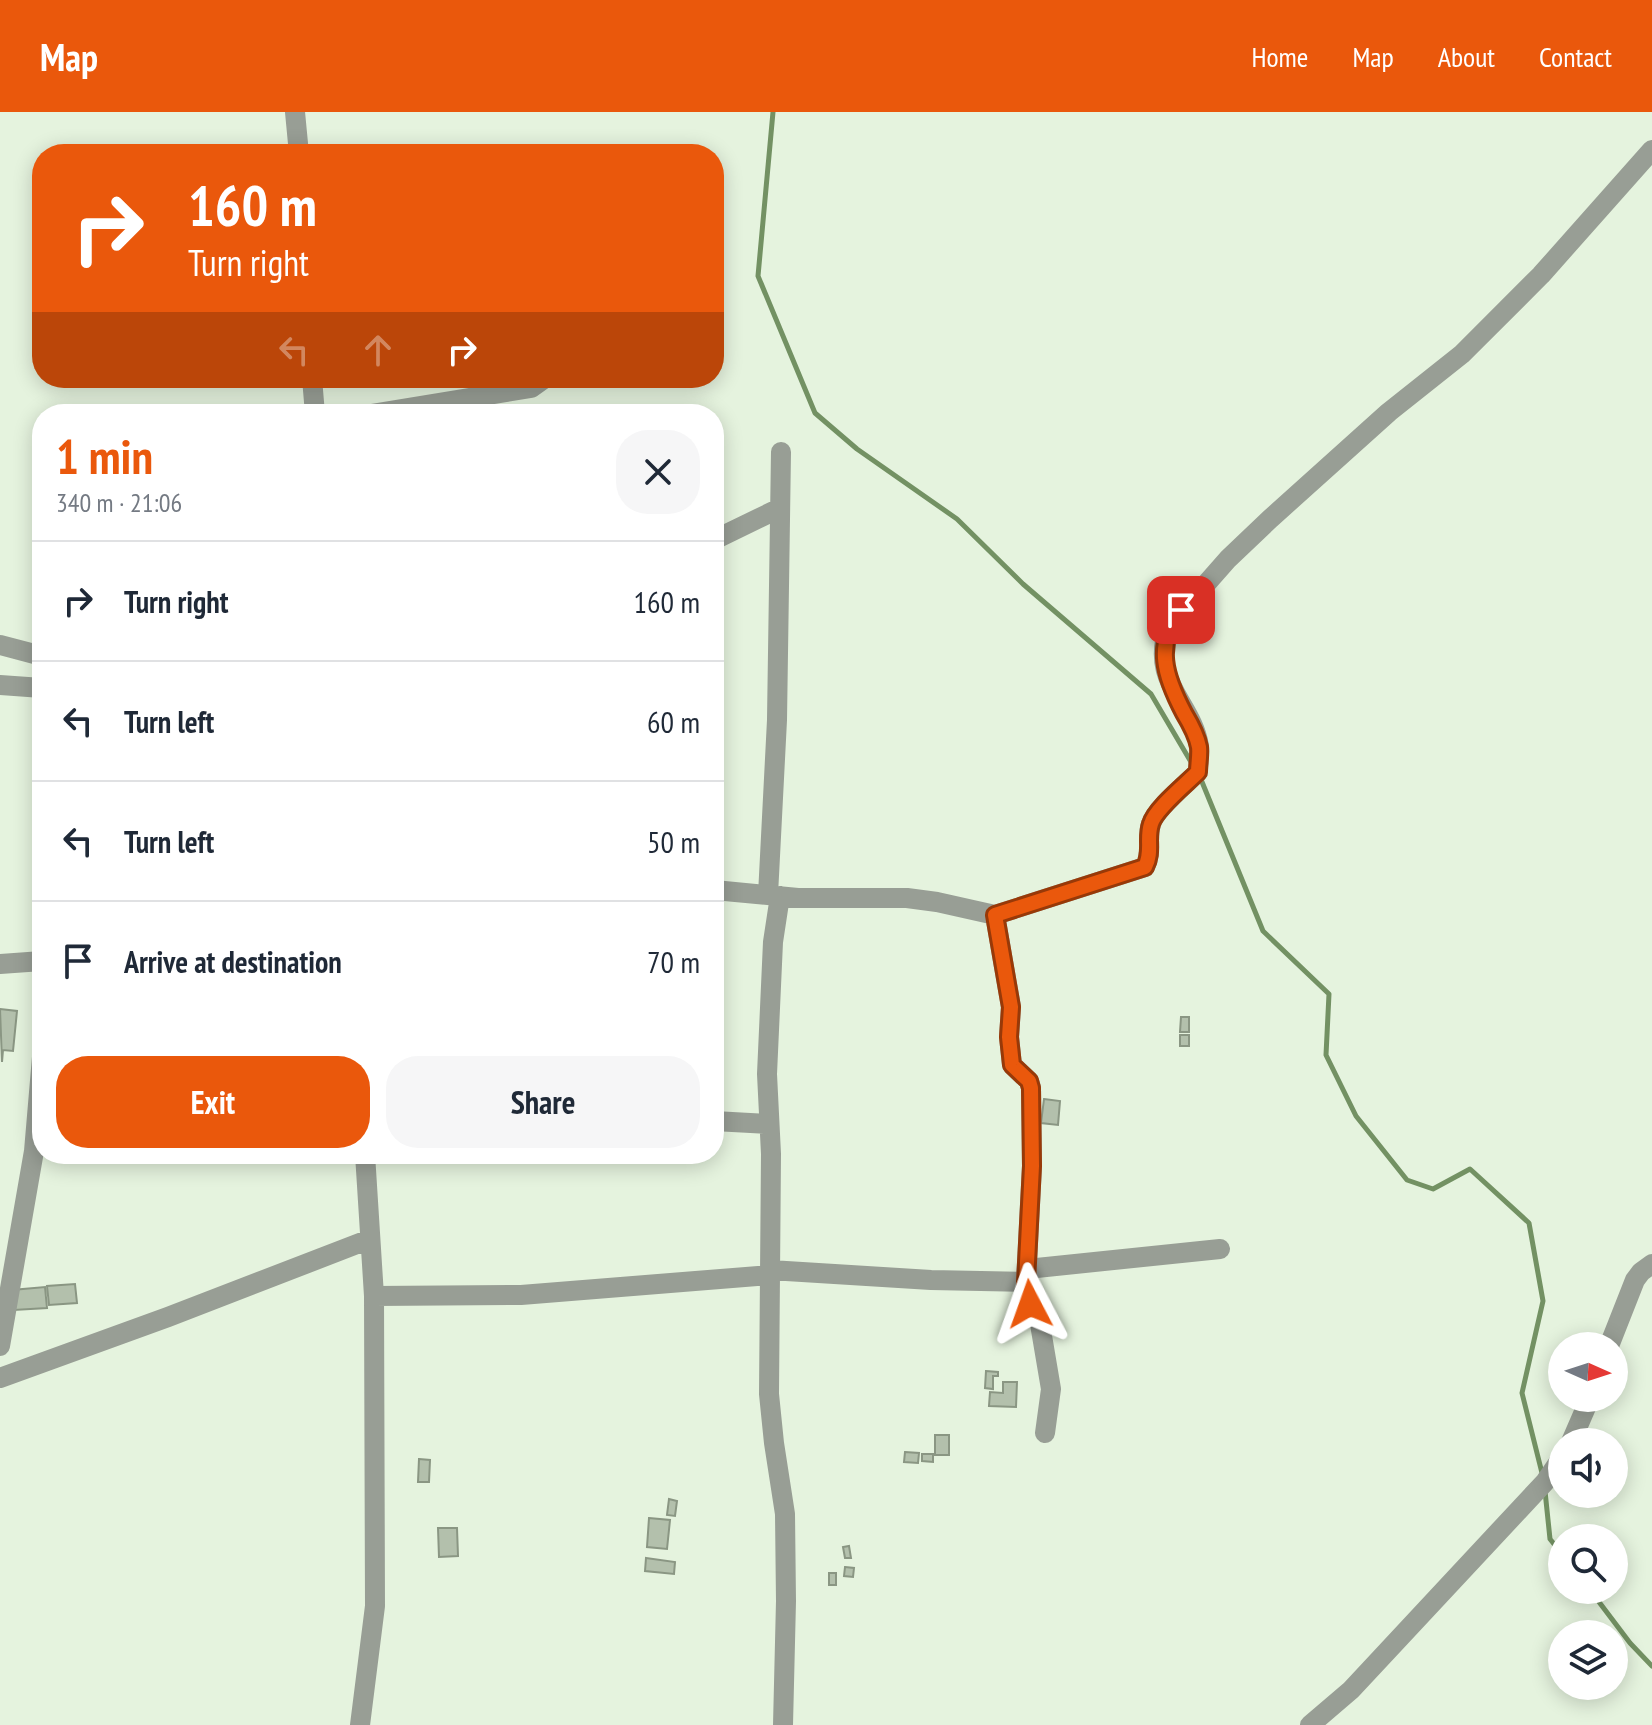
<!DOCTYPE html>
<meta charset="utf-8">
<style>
body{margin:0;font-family:"PT Sans Narrow",sans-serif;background:#f6f6f7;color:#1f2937;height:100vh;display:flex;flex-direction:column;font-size:30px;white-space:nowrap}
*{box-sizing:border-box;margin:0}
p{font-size:26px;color:#747a83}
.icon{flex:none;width:44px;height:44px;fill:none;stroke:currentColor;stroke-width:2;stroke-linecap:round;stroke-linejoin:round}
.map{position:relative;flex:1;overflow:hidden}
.drawer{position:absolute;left:32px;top:292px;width:692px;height:760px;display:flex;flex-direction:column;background:#fff;border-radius:32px;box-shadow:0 4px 20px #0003}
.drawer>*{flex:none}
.guide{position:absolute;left:32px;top:32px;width:692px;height:244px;border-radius:32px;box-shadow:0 4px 20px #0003;background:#ea580c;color:#fff;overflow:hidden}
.needle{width:52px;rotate:93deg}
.tools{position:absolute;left:1548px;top:1220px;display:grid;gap:16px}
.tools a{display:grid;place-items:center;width:80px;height:80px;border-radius:50%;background:#fff;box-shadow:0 4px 20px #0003;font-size:40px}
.pin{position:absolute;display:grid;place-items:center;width:68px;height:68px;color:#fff;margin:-34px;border-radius:16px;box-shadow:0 4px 12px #0006}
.me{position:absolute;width:88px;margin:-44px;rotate:356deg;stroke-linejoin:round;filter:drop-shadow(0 0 6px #0008)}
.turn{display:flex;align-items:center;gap:28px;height:168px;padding:0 24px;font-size:36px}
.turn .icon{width:104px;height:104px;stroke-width:2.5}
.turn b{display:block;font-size:56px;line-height:68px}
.lanes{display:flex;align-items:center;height:76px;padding:0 24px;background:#0003;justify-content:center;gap:40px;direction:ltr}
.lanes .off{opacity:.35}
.round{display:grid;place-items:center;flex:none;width:84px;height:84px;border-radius:32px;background:#f6f6f7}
.headline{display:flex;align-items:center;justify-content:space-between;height:136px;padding:0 24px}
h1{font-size:48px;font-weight:600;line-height:60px;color:#ea580c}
.primary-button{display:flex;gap:16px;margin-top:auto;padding:16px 24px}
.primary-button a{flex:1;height:92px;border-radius:32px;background:#ea580c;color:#fff;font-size:32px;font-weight:600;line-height:92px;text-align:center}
.primary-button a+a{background:#f6f6f7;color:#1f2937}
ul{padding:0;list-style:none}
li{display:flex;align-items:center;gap:24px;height:120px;padding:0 24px;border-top:2px solid #e0e1e3}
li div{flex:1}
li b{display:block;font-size:30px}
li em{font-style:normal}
header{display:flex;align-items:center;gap:48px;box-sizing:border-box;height:112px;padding:0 40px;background:#ea580c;color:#fff}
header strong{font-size:38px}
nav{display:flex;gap:44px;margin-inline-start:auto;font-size:28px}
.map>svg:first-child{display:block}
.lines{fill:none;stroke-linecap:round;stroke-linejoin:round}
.stream{stroke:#739163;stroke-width:5}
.building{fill:#b3c0ac;stroke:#8a9683;stroke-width:2}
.minor{stroke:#989e95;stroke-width:20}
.route-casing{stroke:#983908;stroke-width:20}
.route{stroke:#ea580c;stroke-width:14}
</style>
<header>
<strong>Map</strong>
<nav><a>Home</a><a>Map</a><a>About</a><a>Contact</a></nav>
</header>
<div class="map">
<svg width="1652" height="1613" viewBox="0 0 1652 1613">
<rect width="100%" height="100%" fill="#e5f3de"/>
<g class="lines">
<path class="stream" d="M773 0 758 164 815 301 857 337 957 407 1023 472 1151 582 1191 650
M1200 665 1263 819 1329 882 1326 943 1356 1004 1407 1068 1433 1077 1470 1057 1529 1111 1543 1189 1522 1281 1542 1361
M1545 1379 1550 1427 1562 1442
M1590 1478 1630 1531 1652 1554"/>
</g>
<path class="building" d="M0 897 17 899 13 939 3 938 2 950Z
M1181 905H1189V920H1180Z
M1180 923H1189V934H1180Z
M1044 987 1060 989 1058 1013 1041 1011Z
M75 1172 77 1191 49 1193 47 1174Z
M45 1175 47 1196 14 1198 12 1178Z
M986 1259 998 1260V1264H993V1277L985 1276Z
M1003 1270H1017L1016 1295 989 1294 990 1280 1003 1281Z
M935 1323H949V1343H935Z
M905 1340 919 1341 918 1351 904 1350Z
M922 1342H933V1350L922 1349Z
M419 1347 430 1348 429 1370H418Z
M669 1387 677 1389 675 1404 667 1403Z
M649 1406 670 1408 667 1437 647 1435Z
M438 1416H457L458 1444 439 1445Z
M849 1434 851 1446H845L843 1435Z
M646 1446 675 1450 674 1462 645 1459Z
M845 1455 854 1456 853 1465 844 1464Z
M829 1461H836V1473H829Z"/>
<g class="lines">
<path class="minor" d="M295 0 299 42
M312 266 315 302
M371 302 531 276 545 266
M714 428 780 396
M0 533 42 544
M0 573 42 576
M714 778 798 786H907L937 790 995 803 1145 755C1153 740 1146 727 1151 712 1155 697 1186 672 1198 660 1198 652 1200 642 1199 634 1192 590 1149 570 1169 514L1228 447 1270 407 1389 300 1462 242 1541 163 1652 38
M768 783 777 608 781 340
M780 784 773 830 767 962 771 1042 769 1282 774 1331 785 1402 786 1489 783 1613
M995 803 1011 895 1009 925 1012 953 1029 969 1031 976 1032 1054 1026 1170 1030 1192 1040 1212 1051 1277 1045 1321
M0 852 42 849
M714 1009 769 1012
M1027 1157 1220 1137
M770 1158 931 1168 1026 1170
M374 1184 521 1183 770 1163
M0 1234 34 1039 42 945
M1609 1234 1635 1168 1641 1160 1652 1152
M0 1266 168 1205 370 1127
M1571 1330 1590 1286
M360 1613 375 1494 374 1184 365 1042
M1310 1613 1351 1578 1545 1370 1562 1345"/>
</g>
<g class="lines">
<defs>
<path id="route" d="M1030 1192 1026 1170 1032 1054 1031 976 1029 969 1012 953 1009 925 1011 895 995 803 1145 755C1153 740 1146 727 1151 712 1155 697 1186 672 1198 660 1198 652 1200 643 1199 635 1197 624 1190 611 1184 601 1165 565 1154 533 1181 498"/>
</defs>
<use href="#route" class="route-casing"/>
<use href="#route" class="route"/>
</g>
</svg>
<div class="tools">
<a><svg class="needle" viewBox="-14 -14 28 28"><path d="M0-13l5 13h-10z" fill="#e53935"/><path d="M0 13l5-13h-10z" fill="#747a83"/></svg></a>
<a><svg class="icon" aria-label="sound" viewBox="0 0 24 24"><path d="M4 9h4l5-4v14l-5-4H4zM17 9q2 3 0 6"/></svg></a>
<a><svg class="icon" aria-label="search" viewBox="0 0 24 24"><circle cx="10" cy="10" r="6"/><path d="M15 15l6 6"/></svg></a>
<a><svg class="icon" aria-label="layers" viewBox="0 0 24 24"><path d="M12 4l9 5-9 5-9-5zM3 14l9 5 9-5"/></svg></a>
</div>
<div class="pin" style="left:1181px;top:498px;background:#d93025"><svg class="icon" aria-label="arrive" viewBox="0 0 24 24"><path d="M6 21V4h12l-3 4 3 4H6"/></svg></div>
<svg class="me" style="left:1030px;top:1192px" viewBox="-20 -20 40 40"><path d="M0-17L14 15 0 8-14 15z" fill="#ea580c" stroke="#fff" stroke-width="4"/></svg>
<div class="guide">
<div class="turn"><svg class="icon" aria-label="right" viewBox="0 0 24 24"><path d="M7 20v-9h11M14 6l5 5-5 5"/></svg><div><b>160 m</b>Turn right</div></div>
<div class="lanes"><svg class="icon off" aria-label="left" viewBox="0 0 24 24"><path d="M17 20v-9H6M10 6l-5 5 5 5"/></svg><svg class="icon off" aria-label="ahead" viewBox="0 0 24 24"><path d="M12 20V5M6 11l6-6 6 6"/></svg><svg class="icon" aria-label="right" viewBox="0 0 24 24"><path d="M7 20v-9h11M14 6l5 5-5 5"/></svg></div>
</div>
<section class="drawer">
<div class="headline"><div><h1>1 min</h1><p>340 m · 21:06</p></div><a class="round"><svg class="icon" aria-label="close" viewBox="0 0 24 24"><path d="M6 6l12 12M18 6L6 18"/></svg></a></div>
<ul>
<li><svg class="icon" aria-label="right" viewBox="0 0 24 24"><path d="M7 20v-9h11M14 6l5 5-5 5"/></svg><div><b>Turn right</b></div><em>160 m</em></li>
<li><svg class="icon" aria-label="left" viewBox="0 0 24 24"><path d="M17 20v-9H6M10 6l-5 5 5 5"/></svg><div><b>Turn left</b></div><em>60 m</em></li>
<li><svg class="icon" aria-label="left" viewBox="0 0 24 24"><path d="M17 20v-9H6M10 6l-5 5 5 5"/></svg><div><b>Turn left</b></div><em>50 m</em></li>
<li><svg class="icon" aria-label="arrive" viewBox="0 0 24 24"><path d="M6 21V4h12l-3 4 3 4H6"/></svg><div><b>Arrive at destination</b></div><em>70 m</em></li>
</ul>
<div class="primary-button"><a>Exit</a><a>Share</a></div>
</section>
</div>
